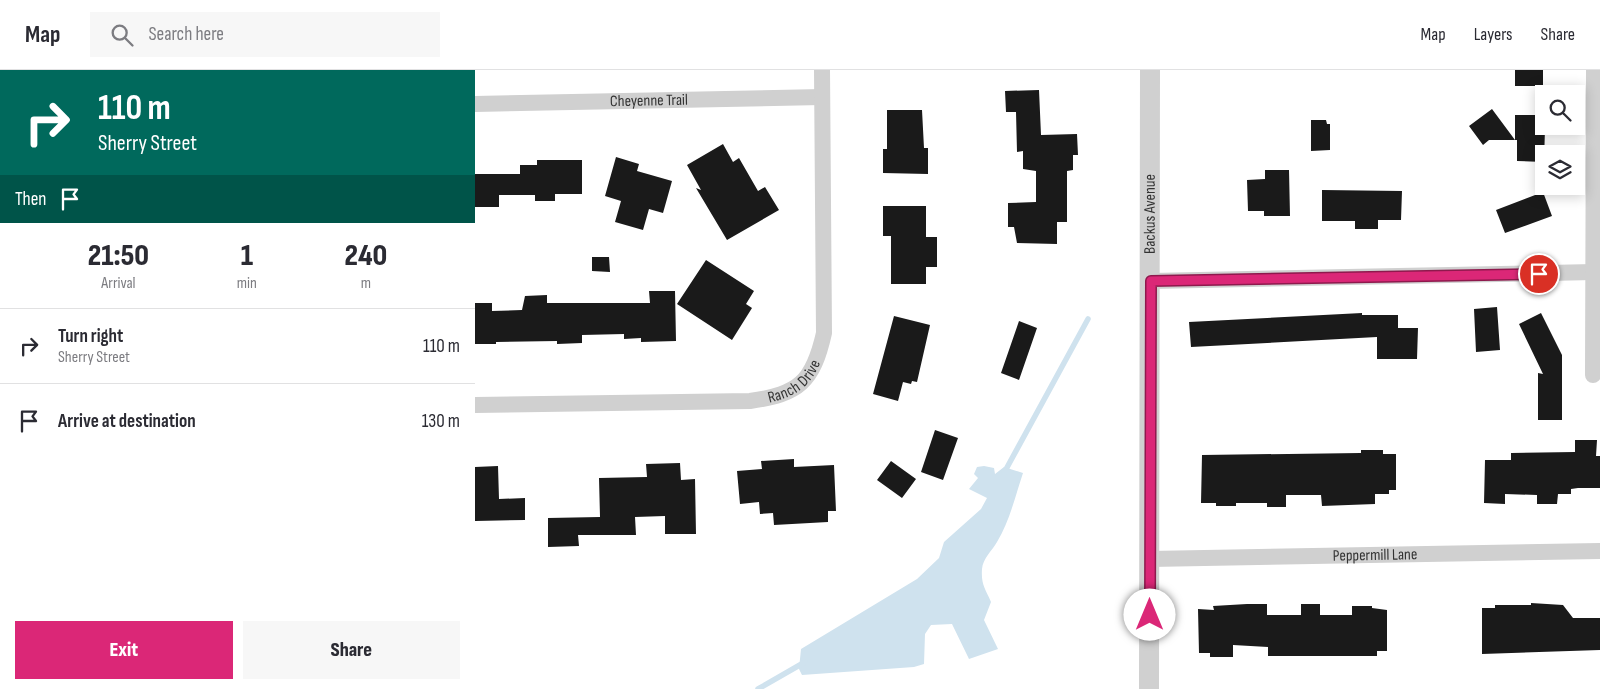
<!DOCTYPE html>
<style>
body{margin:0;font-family:"Sofia Sans Condensed",sans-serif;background:#f7f7f7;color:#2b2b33;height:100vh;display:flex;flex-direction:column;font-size:19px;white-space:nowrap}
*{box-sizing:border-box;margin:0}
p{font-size:16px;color:#7c7c81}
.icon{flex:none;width:28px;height:28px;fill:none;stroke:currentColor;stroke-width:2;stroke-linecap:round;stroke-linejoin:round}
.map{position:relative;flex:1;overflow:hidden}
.panel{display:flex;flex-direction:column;background:#fff;width:475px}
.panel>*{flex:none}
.top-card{background:#00695c;color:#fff;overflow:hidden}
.fabs{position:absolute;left:1060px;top:15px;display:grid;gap:10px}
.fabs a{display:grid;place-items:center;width:50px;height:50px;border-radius:0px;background:#fff;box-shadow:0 2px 12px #0003;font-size:25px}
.pin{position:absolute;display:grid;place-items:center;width:42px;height:42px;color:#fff;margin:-21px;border:2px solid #fff;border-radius:50%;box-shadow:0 1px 5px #0007}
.me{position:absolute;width:55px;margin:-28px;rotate:0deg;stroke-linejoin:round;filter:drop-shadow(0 0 4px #0008)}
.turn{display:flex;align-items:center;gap:18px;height:105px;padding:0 15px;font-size:22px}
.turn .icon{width:65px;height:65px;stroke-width:2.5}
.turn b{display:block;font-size:35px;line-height:42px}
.then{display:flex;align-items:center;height:48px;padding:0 15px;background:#0003;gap:10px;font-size:19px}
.eta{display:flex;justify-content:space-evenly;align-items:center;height:85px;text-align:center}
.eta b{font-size:30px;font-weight:800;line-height:35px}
.cta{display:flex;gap:10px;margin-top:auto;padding:10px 15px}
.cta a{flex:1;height:58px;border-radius:0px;background:#db2777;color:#fff;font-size:20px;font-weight:800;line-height:58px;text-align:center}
.cta a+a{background:#f7f7f7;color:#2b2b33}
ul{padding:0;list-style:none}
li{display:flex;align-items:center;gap:15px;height:75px;padding:0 15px;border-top:1px solid #e1e1e2}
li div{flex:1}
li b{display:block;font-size:19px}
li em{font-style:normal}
header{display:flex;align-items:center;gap:30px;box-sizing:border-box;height:70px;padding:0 25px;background:#fff;border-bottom:1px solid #e1e1e2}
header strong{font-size:24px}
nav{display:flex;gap:28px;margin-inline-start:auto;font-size:18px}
.search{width:350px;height:45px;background:#f7f7f7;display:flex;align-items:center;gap:12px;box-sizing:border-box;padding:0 18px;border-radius:0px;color:#7c7c81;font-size:19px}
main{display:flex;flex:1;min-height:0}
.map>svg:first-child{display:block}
.water{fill:#cfe2ee}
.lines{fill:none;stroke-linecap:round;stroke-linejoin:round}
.stream{stroke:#cfe2ee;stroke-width:5.5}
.building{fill:#1a1a1a}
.minor{stroke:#d0d0d0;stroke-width:16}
.tertiary{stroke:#d0d0d0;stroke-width:20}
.route-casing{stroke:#8e194d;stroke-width:12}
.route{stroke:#db2777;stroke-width:9}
.labels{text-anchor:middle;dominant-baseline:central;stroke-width:5;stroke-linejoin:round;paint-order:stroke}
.street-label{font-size:16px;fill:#333;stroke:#fff}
</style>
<header>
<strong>Map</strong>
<div class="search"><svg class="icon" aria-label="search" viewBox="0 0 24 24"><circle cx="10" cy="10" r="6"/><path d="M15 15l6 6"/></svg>Search here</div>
<nav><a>Map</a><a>Layers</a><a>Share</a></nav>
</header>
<main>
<section class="panel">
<div class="top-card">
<div class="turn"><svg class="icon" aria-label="right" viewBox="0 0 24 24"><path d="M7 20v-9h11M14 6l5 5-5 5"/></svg><div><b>110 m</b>Sherry Street</div></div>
<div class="then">Then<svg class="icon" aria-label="arrive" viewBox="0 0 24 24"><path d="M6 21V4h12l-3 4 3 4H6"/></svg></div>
</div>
<div class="eta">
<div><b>21:50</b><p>Arrival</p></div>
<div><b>1</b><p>min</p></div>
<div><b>240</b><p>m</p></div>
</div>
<ul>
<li><svg class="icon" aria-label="right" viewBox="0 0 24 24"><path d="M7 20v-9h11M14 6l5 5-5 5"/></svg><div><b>Turn right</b><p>Sherry Street</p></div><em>110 m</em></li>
<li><svg class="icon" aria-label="arrive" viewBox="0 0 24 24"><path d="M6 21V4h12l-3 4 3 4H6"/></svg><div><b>Arrive at destination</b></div><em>130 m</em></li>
</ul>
<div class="cta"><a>Exit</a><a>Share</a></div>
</section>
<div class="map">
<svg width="1125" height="619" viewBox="0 0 1125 619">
<rect width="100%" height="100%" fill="#fff"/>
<path class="water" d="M509 396 519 398 520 404 529 397 548 403C540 427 535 450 522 472 517 481 508 488 507 499 506 515 510 518 516 532L509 550 523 579 494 589 477 554 456 555 450 564 449 594 439 597 327 605 324 599 326 579 442 509 464 488 469 472 506 439 512 428 494 419 503 408 499 404 502 397Z"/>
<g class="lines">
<path class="stream" d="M529 403 613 249
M283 619 330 592"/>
</g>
<path class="building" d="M1040 0H1068V16H1040Z
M564 20 566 65 602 64 603 85H598V100L592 101V152H582V174L542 173 539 157H533V133L561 132V101L548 99V81L542 82 541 42H531L530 21Z
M1017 39 1040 70V45H1068V58H1070L1069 92 1042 91V70H1014L1008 75 994 56Z
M412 40H447L449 78H453V104L408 103V79H412Z
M836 50H851L852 54H855V80L836 81Z
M248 74 258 92 264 88 283 121 290 117 304 140 252 170 221 118 226 120 212 95Z
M141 87 164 94 162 101 197 111 188 143 174 139 168 160 140 152 146 131 130 126Z
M62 90H107V124H80V131H60V125H24V137H0V104H45V95H62Z
M790 100H814L815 146H789V141H773L772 110 790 109Z
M847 120 927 121 926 150H903V159H880V151H847Z
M1068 122 1077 146 1030 163 1021 140Z
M408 136H451V167H462V197H451V214H416V166H408Z
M117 187H134L135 202 117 201Z
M231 190 279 221 271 234 277 238 257 270 202 234Z
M174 221H200L201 271 166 272V268L149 269V264L107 265V273L82 274V271L21 272V274H0V233H17V241L47 240 50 226 72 225V233H175Z
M1022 237 1025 280 1001 282 999 239Z
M887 243V245H923V258H943L942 289H902V267L716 277 714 252Z
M1066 243 1087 285V350H1063V303L1068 304 1044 254Z
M419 246 455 255 442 312 437 311 436 314 428 312 423 331 398 324Z
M544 251 562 258 544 310 526 303Z
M460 360 483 368 468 410 446 402Z
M1100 370H1122L1121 386H1125V418H1103L1096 419V424H1083L1082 434H1062V425L1030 424V434L1009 433 1010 390H1036V383L1100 382Z
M886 380H908V384H921V420H914V424H900V434L847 436 846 425H811V437H792V433H761V436H741V433H726L727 385 886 383Z
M319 389V397L359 395 361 441H353V452L299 455 298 443 285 444 284 432 265 434 262 401 287 399 286 391Z
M416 391 441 409 427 428 402 410Z
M205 393 206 410 220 409 221 464H190V446L160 447 161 465H103L104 476 73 477V448L125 447 124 408 172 407 171 394Z
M23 396 24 429 50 428V450L0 451V397Z
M1056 533 1088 535 1098 548H1125V580L1007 584V538H1020V535H1056Z
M772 534H792V545H826V534H845V545H877V536H897V538L912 540V581H902V586H793V577L758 575V587H735V583H724L723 539 739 540 738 536Z"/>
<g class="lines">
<g class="minor">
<path id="s1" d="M0 34 347 27"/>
<path d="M676 211 1119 202"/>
<path d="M1118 305 1119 0"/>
<path id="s2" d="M0 335 275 331C324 324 338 312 349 263L347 0"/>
<path id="s3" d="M675 489 1125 481"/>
</g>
<path class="tertiary" id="s4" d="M674 619 675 0"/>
</g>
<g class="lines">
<defs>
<path id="route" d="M675 545 676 211 1064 204"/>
</defs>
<use href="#route" class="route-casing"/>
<use href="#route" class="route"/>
</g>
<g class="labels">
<g class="street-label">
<text stroke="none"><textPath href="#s1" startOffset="174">Cheyenne Trail</textPath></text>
<text stroke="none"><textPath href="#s4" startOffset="475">Backus Avenue</textPath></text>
<text stroke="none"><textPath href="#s2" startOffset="325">Ranch Drive</textPath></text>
<text stroke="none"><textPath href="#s3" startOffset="225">Peppermill Lane</textPath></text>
</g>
</g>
</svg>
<div class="fabs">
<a><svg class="icon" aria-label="search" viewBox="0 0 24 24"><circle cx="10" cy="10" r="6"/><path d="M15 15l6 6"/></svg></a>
<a><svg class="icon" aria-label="layers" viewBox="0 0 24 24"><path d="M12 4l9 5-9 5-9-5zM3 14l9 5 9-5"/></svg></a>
</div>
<div class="pin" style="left:1064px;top:204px;background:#d93025"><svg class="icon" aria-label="arrive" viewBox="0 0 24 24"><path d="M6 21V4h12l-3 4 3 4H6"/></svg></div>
<svg class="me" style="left:675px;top:545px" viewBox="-20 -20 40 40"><circle r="19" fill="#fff"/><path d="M0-13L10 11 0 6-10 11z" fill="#db2777"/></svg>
</div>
</main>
